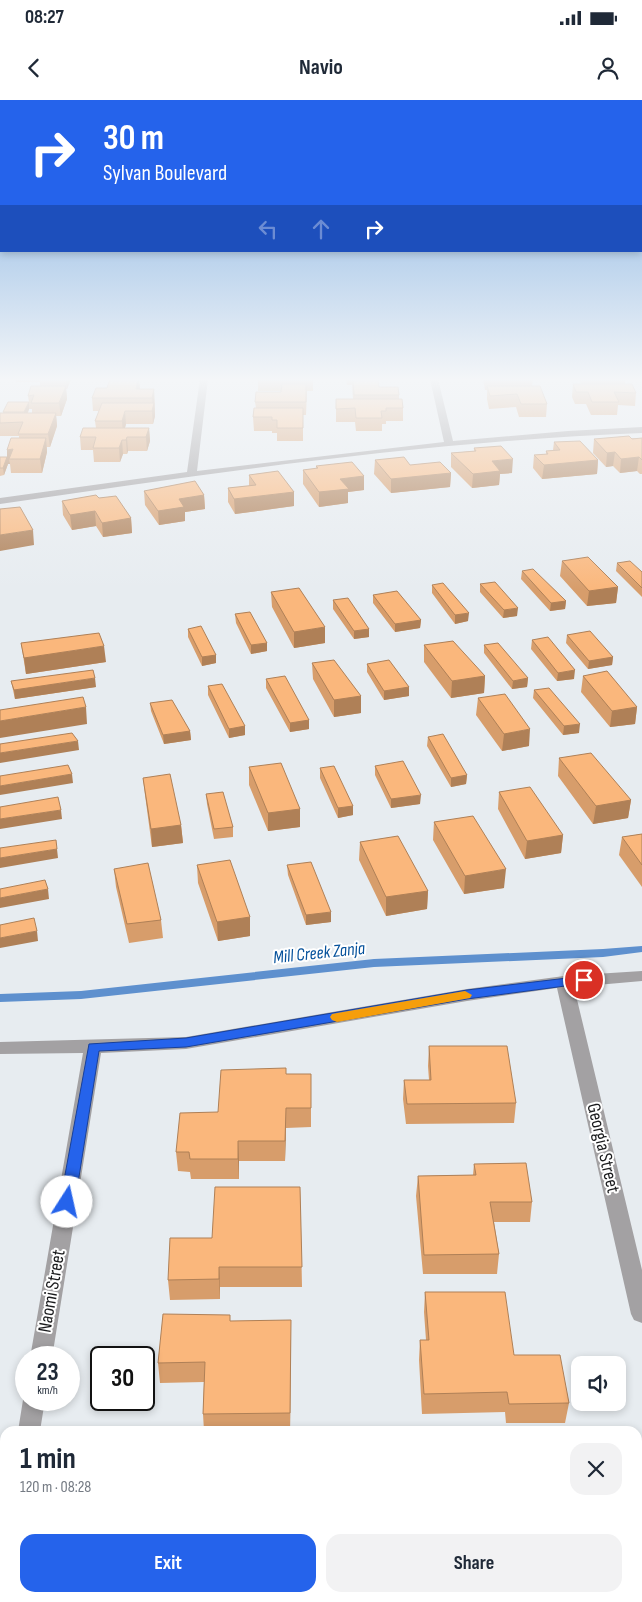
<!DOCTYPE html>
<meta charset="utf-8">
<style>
body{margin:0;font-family:"Sofia Sans Condensed",sans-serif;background:#f2f2f3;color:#1f2937;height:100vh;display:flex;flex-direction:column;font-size:19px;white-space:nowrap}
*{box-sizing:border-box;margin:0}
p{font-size:16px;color:#747a83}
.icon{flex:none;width:28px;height:28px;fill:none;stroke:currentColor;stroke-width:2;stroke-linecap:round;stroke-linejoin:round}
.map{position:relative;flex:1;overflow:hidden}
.side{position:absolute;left:0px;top:1326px;width:642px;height:176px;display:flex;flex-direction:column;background:#fff;border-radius:15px 15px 0 0;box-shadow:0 2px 8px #0003}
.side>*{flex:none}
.hud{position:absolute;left:0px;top:0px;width:642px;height:152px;box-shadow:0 2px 8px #0003;background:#2563eb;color:#fff;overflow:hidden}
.buttons{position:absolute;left:571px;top:1256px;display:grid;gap:10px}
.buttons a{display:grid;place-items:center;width:55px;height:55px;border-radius:10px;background:#fff;box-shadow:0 2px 8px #0003;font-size:25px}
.speed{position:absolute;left:15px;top:1246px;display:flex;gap:10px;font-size:25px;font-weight:700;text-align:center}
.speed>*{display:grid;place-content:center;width:65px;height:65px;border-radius:50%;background:#fff;box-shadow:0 2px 8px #0003;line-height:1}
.speed small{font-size:12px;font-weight:400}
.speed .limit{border:2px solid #111;border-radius:8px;background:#fff;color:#111}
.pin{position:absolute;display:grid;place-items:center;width:42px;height:42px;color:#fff;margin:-21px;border:2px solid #fff;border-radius:50%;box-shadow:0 1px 5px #0007}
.me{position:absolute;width:55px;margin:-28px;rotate:10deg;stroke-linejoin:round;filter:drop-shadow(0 0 4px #0008)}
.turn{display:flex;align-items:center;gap:18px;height:105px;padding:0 20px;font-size:22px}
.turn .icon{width:65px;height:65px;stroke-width:2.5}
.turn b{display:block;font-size:35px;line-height:42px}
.lanes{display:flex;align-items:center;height:48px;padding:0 20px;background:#0003;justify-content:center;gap:25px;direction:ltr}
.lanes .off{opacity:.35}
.round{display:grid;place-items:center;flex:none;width:52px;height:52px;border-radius:15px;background:#f2f2f3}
.overview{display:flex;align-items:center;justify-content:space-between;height:85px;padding:0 20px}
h1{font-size:30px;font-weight:700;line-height:38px}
.cta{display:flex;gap:10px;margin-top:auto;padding:10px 20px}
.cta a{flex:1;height:58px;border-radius:15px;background:#2563eb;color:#fff;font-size:20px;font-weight:700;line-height:58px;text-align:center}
.cta a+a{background:#f2f2f3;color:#1f2937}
.status{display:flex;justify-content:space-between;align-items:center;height:35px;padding:0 25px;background:#fff;direction:ltr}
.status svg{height:14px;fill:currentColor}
header{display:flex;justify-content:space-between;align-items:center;height:65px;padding:0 20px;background:#fff;font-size:22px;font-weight:700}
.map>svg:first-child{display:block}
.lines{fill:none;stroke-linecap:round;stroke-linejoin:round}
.stream{fill:#5e90ce;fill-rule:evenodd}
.minor{fill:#a3a1a3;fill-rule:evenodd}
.wall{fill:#d79d6b;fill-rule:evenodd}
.shaded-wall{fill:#af8057}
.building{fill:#fab77c;stroke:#af8057}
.route{fill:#2563eb;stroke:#184099}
.slow{fill:#f59e0b}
.labels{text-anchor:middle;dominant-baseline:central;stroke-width:4;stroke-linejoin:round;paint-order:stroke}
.water-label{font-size:18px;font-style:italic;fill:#05519b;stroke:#fff}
.near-street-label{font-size:19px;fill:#1a1b1d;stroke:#fff}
</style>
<div class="status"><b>08:27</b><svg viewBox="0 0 49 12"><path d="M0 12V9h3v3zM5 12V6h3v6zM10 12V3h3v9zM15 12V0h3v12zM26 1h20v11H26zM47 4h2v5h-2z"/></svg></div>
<header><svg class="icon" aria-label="back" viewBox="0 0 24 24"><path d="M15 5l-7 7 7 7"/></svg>Navio<svg class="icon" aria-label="person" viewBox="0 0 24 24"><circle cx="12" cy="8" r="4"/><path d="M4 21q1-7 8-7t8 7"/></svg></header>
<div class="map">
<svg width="642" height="1502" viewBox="0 0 642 1502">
<rect width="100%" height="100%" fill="#e7ecf0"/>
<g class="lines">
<path class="stream" d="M642 846V852L603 857 374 867 81 899 0 902V894L81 891 374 859 603 849Z"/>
<path class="minor" d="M200 279H208L197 371 444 342 430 279H438L453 341 568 331 642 327V333C427 341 213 373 0 404V398L187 372Z
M642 871V881L574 887 642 1170V1223L634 1220 631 1214 557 888 467 901 186 949 101 953 52 1258H30L83 953 0 954V942L186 937 467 889 564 876Z
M26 1293V1300H45L40 1331H18L23 1300Z
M5 1461V1498H13V1502H0V1463Z"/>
</g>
<path class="wall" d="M16 279H85L71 280 67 289H66L67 299 61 316H56L57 326 50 347H47V352L42 373H11L10 364H8L4 375 0 376V357H7V350L19 338V336H0V313H3V312L29 302 28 296 40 286V282H16ZM29 309H32V313H28Z
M99 279H140L139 280 140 289H154L155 316 153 324H126L125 328H149L150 341 147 351H128L127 354H123L120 362H94L93 350H81L80 337 96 328 95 321 99 311H93L92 298 107 288 109 283V280H99Z
M258 279H313V291H307L306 315H303V341H277V333H272V331H254L253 317 256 308 255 302 281 292V291H258Z
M346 279H378L379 287 399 295V299L403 308V321H386V324H382V331H356L355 322H336V299H353L352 285H347Z
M483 279H533L532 286 547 304 546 317H519L516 307 489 309 487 299V290H485Z
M579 279H625V284L636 293 635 306 618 305 617 315H591L586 304H575L572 297 573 284H581Z
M642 338V374H640L637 371 620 373 613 366 606 367 593 353 594 339Z
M554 342 598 360 597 374 542 379 533 368 534 355 546 354V351L553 350Z
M474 348 512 373 500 374 499 385 472 388 451 367V353L474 351Z
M375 360 410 365 451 373 450 387 391 393 374 374Z
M316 366 364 376V390L348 392V403L319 407 303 384V370L316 369Z
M249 375 294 392V406L235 414 228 402V388L249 386Z
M144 391 204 395 205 409 185 412V421L159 425 145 405Z
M99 398 131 418 132 433 103 437 96 426 72 430 63 415 62 401Z
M562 461 618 487 616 503 587 506 560 476Z
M617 463 642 472V497L616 471Z
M522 471 566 501 565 509 550 511 521 479Z
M480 484 517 516 503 518 480 492Z
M432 485 468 521 455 524 432 493Z
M271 492 325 543 294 548 272 507Z
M373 495 421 520 420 528 395 532 373 503Z
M333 500 369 529V537L354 539 333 509Z
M235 514 267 543V551L251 554 236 523Z
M188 529 216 555V563L202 566 188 537Z
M567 535 613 557 612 565 588 569 566 543Z
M532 540 574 579 557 581 531 549Z
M21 543 106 562 26 574Z
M424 545 485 576 484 593 451 598 424 562Z
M484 545 528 578 527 587 512 589 484 553Z
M312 563 361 596V613L334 617 313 579Z
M367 564 409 587V596L384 600 367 572Z
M583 576 637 607 635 624 610 627 581 592Z
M266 579 309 620V629L290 632 266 588Z
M11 581 96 587 15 599Z
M208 586 245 626V635L229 638 208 595Z
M534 590 579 633 563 635 533 598Z
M478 598 529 646 502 651 476 615Z
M150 603 190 631 191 640 164 644 151 611Z
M428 637 467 675 466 684 451 687 427 646Z
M559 658 631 700 628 718 593 724 558 676Z
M375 666 420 704 391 708 375 675Z
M249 667 300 709V727L268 731 249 685Z
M320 668 353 706V715L338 718 320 678Z
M143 678 181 725 183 743 152 747 145 695Z
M499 692 563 735 561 753 525 759 498 709Z
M206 694 233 727V737L214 739 207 704Z
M434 722 504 788 464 794 433 740Z
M642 734V787L619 755 622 737Z
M360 742 428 791 427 809 386 816 359 760Z
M197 765 250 817V836L218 841 198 783Z
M287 765 331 822 306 825 288 775Z
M114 769 161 820 163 838 129 843 116 787Z
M429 946 516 1003 514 1023 406 1024 403 999 404 980H429L428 966Z
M287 974H311V1027L286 1028 285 1061H239V1079H191L190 1072 178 1071 176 1052 218 1012Z
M474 1064 532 1102 530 1122H494L499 1154 497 1174H423L416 1096 418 1076 473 1075Z
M300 1087 302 1187H220V1199L170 1200 168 1180 212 1138Z
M425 1192 514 1255 569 1303 565 1323H506L505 1312 422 1314 419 1260 420 1240H426L424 1212Z
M230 1221 291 1240 290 1331H204L203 1314 204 1282 160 1283 158 1263Z
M196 1498H286V1502H196Z"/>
<path class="shaded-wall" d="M66 279H71L67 289Z
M138 279H139L140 291 136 289Z
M66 286 67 299 61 316 59 303Z
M154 289 155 316 153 324 152 311 153 307 152 298Z
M29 302V309L25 319 24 312Z
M125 311 126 324 123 335 122 321Z
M56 313 57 326 50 347 48 334Z
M149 328 150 341 147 351 146 337Z
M127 337 128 351 127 354 126 340Z
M46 338 47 352 42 373 40 359Z
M122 340 123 354 120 362 119 348Z
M13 349 9 359 10 364H8L4 375 3 368 7 357V350Z
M615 352 613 366 606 367 607 353Z
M639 357 637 371 620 373 621 359Z
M513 359 512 373 500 374 499 385 472 388 473 374 492 361Z
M598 360 597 374 542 379 544 365Z
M451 373 450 387 391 393V379Z
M364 376V390L348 392V403L319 407V392L340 379Z
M294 392V406L235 414 234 399Z
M204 395 205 409 185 412V421L159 425 158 411 179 399Z
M95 411 96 426 72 430 70 415Z
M131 418 132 433 103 437 102 423Z
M33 430 34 445 0 451V435Z
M618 487 616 503 587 506 589 491Z
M566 501 565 509 550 511 551 503Z
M518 508 517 516 503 518 504 510Z
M469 513 468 521 455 524V515Z
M421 520 420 528 395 532V524Z
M325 527V543L294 548V532Z
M369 529V537L354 539V531Z
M267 543V551L251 554V545Z
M104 546 106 562 26 574 24 558Z
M216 555V563L202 566V557Z
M613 557 612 565 588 569 589 561Z
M575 570 574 579 557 581 558 573Z
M485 576 484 593 451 598 452 581Z
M95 578 96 587 15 599 14 590Z
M528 578 527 587 512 589 513 581Z
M409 587V596L384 600V591Z
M361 596V613L334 617V600Z
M86 607 87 624 0 638V621Z
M637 607 635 624 610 627 612 611Z
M309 620V629L290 632V623Z
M580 624 579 633 563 635 564 626Z
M245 626V635L229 638V629Z
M530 629 529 646 502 651 504 634Z
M190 631 191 640 164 644 163 635Z
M78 641 79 650 0 663V653Z
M72 674 73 683 0 695V686Z
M467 675 466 684 451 687V678Z
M421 695 420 704 391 708V699Z
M631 700 628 718 593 724 596 706Z
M353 706V715L338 718V708Z
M300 709V727L268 731V713Z
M61 710 62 719 0 729V719Z
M181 725 183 743 152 747 151 729Z
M563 735 561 753 525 759 527 741Z
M57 749 58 758 0 768V758Z
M506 769 504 788 464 794 465 776Z
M48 789 49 799 0 808V798Z
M428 791 427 809 386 816V797Z
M331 812V822L306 825V815Z
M250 817V836L218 841 217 822Z
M37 831 38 841 0 848V838Z
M286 1008V1028L285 1061V1041Z
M238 1041 239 1061V1079L238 1059Z
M219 1167 220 1187V1199L219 1179Z
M291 1220V1240L290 1331V1313Z"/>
<path class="building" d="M110 279H138L136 289H154L152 298H92L96 288H107Z
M353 279H378L379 287H398L399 295H354Z
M282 284H306V302H255L256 292H281Z
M573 284H632L636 293 614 292 619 302H592L588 292H576Z
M31 286H66L59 303H31L34 295 28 296Z
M487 286H540L547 304H521L517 294 490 296Z
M336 299H402L403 308H386V311H381L382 318H356L355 308 336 309Z
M8 302H29L24 312H3Z
M102 303H154L152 311H125L122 321H95Z
M254 308H303V328H277V320H272V317H253Z
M0 313H56L48 334H18L23 322 0 323Z
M83 328H149L146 337H127L126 340H122L119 348H93L96 337H80Z
M629 336 632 339 642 338V360L639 357 621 359 615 352 607 353 594 339Z
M11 338H46L40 359H9L13 349 7 350Z
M580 341 598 360 544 365 534 355 548 354 546 351 560 350 554 342Z
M501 346 513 359 492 361 500 371 473 374 451 353 476 351 474 348Z
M0 357H7L3 368H0Z
M404 357 410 365 440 362 451 373 391 379 375 360Z
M352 362 364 376 340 379 349 389 319 392 303 370 318 368 316 366Z
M278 371 294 392 234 399 228 388 256 385 249 375Z
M195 381 204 395 179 399 184 407 158 411 144 391Z
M96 395 99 398 116 396 131 418 102 423 95 411 70 415 62 401Z
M20 407 33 430 0 435V409Z
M588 457 618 487 589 491 562 461Z
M630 461 642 472V488L617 463Z
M533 469 566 501 551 503 522 471Z
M495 482 518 508 504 510 480 484Z
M443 483 469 513 455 515 432 485Z
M299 488 325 527 294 532 271 492Z
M397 491 421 520 395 524 373 495Z
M348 498 369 529 354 531 333 500Z
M250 512 267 543 251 545 235 514Z
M201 526 216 555 202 557 188 529Z
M590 531 613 557 589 561 567 535Z
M99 533 104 546 24 558 21 543Z
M548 537 575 570 558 573 532 540Z
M453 541 485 576 452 581 424 545Z
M498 543 528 578 513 581 484 545Z
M334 560 361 596 334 600 312 563Z
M389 560 409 587 384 591 367 564Z
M93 570 95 578 14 590 11 581Z
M607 571 637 607 612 611 583 576Z
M285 576 309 620 290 623 266 579Z
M222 584 245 626 229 629 208 586Z
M549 588 580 624 564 626 534 590Z
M505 594 530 629 504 634 478 598Z
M83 597 86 607 0 621V610Z
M172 600 190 631 163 635 150 603Z
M72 633 78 641 0 653V644Z
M443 634 467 675 451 678 428 637Z
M591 653 631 700 596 706 559 658Z
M403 661 421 695 391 699 375 666Z
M281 663 300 709 268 713 249 667Z
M68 665 72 674 0 686V676Z
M334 666 353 706 338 708 320 668Z
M170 674 181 725 151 729 143 678Z
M530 687 563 735 527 741 499 692Z
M223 692 233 727 214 729 206 694Z
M58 697 61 710 0 719V707Z
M473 716 506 769 465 776 434 722Z
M642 734V765L622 737Z
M398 736 428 791 386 797 360 742Z
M56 740 57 749 0 758V748Z
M230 760 250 817 217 822 197 765Z
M311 762 331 812 306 815 287 765Z
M148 763 161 820 127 824 114 769Z
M45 780 48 789 0 798V789Z
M34 818 37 831 0 838V825Z
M429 946H507L516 1003 407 1004 404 980H431Z
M286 968V974H311V1008H286L285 1041H238V1059H190L189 1052H176L180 1013 218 1012 221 970Z
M526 1063 532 1102H490L499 1154 424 1155 418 1076 476 1075 474 1064Z
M215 1087H300L302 1167H219V1179L168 1180 170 1138H212Z
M425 1192H505L514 1255H560L569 1303 509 1304 507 1292 424 1294 420 1240H429Z
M163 1214 230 1215V1221L291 1220 290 1313 203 1314 205 1262 158 1263Z"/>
<linearGradient id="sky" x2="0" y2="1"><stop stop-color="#71a6de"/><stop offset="0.57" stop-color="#f4f6f8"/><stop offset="1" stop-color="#f4f6f8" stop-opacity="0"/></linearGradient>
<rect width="642" height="490" fill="url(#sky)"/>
<path class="route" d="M584 876 590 880 588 883 467 899 186 947 99 951 75 1102 73 1106 67 1108 62 1106 60 1102 89 944 186 938 467 890Z"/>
<path class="slow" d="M465 891 472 895 470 898 337 922 332 920 330 917 332 914 337 913Z"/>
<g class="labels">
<g class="water-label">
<text transform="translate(319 853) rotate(-6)">Mill Creek Zanja</text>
</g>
<g class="near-street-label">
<text transform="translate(603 1048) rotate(77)">Georgia Street</text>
<text transform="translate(52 1191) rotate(-80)">Naomi Street</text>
</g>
</g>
</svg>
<div class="buttons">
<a><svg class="icon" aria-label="sound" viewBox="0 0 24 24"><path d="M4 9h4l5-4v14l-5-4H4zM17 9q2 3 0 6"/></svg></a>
</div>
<div class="speed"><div>23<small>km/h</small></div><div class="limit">30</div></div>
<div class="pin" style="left:584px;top:880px;background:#d93025"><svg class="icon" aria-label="arrive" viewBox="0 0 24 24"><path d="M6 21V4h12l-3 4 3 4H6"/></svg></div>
<svg class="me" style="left:67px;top:1102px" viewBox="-20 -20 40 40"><circle r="19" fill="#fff"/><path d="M0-13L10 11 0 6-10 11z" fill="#2563eb"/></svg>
<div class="hud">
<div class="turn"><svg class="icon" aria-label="right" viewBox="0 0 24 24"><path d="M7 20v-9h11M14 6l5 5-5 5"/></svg><div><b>30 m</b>Sylvan Boulevard</div></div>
<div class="lanes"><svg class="icon off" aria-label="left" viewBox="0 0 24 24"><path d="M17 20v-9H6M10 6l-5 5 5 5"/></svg><svg class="icon off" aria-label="ahead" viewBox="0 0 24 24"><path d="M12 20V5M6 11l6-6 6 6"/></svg><svg class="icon" aria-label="right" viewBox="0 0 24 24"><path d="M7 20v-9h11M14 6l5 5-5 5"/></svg></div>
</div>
<section class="side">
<div class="overview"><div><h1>1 min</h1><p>120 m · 08:28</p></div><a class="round"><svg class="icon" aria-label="close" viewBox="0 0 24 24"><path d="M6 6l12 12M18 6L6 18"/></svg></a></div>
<div class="cta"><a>Exit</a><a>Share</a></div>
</section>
</div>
